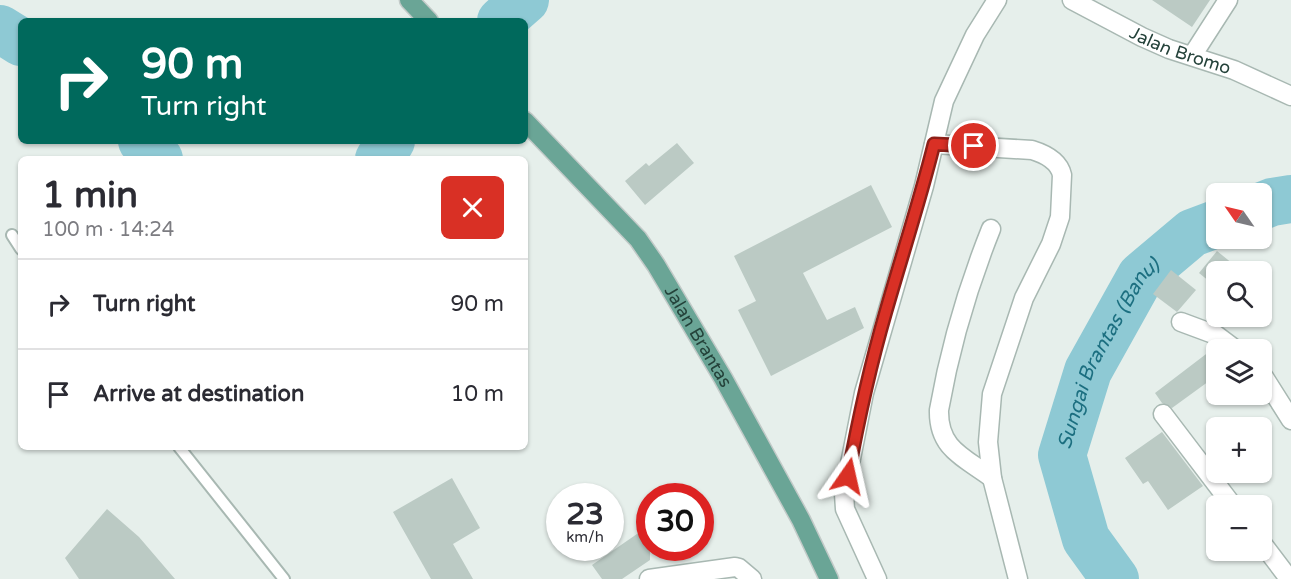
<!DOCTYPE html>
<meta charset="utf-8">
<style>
body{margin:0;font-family:"Varela Round",sans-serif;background:#f2f2f3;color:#2b2b33;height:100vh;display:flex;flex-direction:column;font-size:22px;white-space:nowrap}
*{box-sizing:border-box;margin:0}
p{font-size:20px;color:#7c7c81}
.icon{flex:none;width:33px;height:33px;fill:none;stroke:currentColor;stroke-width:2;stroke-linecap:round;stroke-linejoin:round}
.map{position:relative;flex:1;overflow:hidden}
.panel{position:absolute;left:18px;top:156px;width:510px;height:294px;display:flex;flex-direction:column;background:#fff;border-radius:9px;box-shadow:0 2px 4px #0004}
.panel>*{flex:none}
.banner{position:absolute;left:18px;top:18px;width:510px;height:126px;border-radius:9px;box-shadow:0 2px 4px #0004;background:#00695c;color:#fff;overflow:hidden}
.needle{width:39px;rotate:304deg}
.tools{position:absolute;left:1206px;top:183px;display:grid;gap:12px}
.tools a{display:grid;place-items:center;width:66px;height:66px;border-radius:9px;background:#fff;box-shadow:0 2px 4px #0004;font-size:30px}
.speed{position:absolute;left:546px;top:483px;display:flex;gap:12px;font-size:30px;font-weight:700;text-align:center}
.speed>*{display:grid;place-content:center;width:78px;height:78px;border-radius:50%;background:#fff;box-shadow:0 2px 4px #0004;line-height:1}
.speed small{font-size:15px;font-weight:400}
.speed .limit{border:9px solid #d22;background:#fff;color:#111}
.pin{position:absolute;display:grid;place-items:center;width:51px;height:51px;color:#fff;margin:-26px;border:3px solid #fff;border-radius:50%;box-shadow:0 2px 6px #0007}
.me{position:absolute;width:66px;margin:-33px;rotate:11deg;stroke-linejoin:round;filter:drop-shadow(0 0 4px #0008)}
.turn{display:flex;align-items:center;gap:21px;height:126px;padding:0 24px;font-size:27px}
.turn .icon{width:78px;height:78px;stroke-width:2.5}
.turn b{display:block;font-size:42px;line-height:51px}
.round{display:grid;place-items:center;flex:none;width:63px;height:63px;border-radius:9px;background:#f2f2f3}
.overview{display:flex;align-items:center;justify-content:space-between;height:102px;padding:0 24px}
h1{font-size:36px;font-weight:700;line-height:45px}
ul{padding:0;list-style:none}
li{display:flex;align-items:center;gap:18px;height:90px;padding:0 24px;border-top:2px solid #e1e1e2}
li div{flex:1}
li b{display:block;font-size:22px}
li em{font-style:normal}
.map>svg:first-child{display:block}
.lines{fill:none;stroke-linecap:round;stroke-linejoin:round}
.river{stroke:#8ec9d4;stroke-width:48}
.building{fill:#bbcac4}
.lane-casing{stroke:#a8b8b2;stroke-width:14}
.street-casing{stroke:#a8b8b2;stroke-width:21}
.primary-casing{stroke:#c2cac8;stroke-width:21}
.lane{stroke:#fff;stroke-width:10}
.street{stroke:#fff;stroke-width:18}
.primary{stroke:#6aa596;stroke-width:18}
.route-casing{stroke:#8d1f18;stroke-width:15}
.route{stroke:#d93025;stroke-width:10}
.labels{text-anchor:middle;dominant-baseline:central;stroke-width:4.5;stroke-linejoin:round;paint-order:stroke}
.street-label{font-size:18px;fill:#24423a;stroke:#f7fbf9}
.water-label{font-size:20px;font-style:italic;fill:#1c6f80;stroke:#f7fbf9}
</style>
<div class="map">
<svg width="1291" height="579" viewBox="0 0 1291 579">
<rect width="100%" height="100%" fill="#e6efeb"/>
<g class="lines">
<g class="river">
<path d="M501 21 525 0"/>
<path d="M0 29 21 42"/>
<path d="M142 141 159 159"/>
<path d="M379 159 391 141"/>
<path d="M1262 206 1272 202 1291 199"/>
<path id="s1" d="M1115 579 1086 539 1062 455 1088 371 1141 276 1192 233 1216 224"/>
</g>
</g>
<path class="building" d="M1152 0H1210L1192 27Z
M677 143 694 163 645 205 625 181 646 163 649 166Z
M871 185 892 227 803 273 827 320 855 307 864 328 771 376 738 310 756 301 734 256Z
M1217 251 1233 264 1226 272H1216L1215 286 1199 273Z
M1171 270 1196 290 1177 312 1153 294Z
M1214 348 1216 349V376L1172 408 1162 403 1155 393Z
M1162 432 1203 486 1168 510 1148 481 1143 484 1125 458Z
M452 478 480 528 453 544 473 579H431L393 512Z
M107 509 139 537 175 579H79L65 558Z
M650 525V560L622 579H602L592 565Z"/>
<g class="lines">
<defs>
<path id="lane" d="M12 235 21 249
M179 447 284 579"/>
<g id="street">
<path id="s2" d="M1072 0 1142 37 1169 49 1234 70 1291 96"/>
<path d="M1192 56 1228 0"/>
<path d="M934 144 1032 150C1045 154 1059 161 1062 175L1060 217 1051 244 1024 298 992 394 988 442 992 478 1018 579"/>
<path d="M991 229C967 289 950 347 939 410 938 449 964 457 992 478"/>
<path d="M1181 322 1216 335 1236 350"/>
<path d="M1262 374 1291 420"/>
<path d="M1163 414 1233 506"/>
<path d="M1262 543 1287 576"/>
<path d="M649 579 735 567 739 568 752 579"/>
<path d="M877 579 845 509 844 494 864 393 924 186 944 101 975 35 997 0"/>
</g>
<g id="primary">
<path d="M409 0 429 21"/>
<path id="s3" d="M525 121 638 239 656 265 723 378 801 520 829 579"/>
</g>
</defs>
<use href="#lane" class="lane-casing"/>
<use href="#street" class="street-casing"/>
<use href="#primary" class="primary-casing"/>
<use href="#lane" class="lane"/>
<use href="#street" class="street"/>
<use href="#primary" class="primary"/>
</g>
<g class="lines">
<defs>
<path id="route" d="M848 476C858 421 870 366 886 311 902 255 920 200 934 144L974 146"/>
</defs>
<use href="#route" class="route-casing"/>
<use href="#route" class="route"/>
</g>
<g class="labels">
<g class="street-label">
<text stroke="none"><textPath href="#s2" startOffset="120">Jalan Bromo</textPath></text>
<text stroke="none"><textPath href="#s3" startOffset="278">Jalan Brantas</textPath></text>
</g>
<g class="water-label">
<text stroke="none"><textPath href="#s1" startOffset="249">Sungai Brantas (Banu)</textPath></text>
</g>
</g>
</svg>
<div class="tools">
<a><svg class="needle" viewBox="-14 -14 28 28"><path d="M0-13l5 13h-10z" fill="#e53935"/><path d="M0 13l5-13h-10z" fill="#7c7c81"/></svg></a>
<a><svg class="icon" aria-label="search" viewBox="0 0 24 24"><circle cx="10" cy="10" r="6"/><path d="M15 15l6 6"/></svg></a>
<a><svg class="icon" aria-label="layers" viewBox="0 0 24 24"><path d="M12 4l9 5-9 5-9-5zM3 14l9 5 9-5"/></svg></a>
<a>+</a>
<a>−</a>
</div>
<div class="speed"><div>23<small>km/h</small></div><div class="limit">30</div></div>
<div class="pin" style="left:974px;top:146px;background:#d93025"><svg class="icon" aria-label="arrive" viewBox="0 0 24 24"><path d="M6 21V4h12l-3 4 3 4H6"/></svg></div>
<svg class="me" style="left:848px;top:476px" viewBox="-20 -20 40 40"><path d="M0-17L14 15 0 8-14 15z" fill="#d93025" stroke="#fff" stroke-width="4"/></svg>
<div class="banner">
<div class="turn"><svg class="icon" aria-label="right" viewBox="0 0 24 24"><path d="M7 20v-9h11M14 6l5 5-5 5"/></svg><div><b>90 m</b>Turn right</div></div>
</div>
<section class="panel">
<div class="overview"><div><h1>1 min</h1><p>100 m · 14:24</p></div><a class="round" style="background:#d93025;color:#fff"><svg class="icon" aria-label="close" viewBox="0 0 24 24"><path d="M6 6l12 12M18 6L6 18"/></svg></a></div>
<ul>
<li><svg class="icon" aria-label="right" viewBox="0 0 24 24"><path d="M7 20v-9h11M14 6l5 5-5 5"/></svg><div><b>Turn right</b></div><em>90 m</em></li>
<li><svg class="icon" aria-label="arrive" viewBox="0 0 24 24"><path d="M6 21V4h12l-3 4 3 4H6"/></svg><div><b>Arrive at destination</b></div><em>10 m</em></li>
</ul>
</section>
</div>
